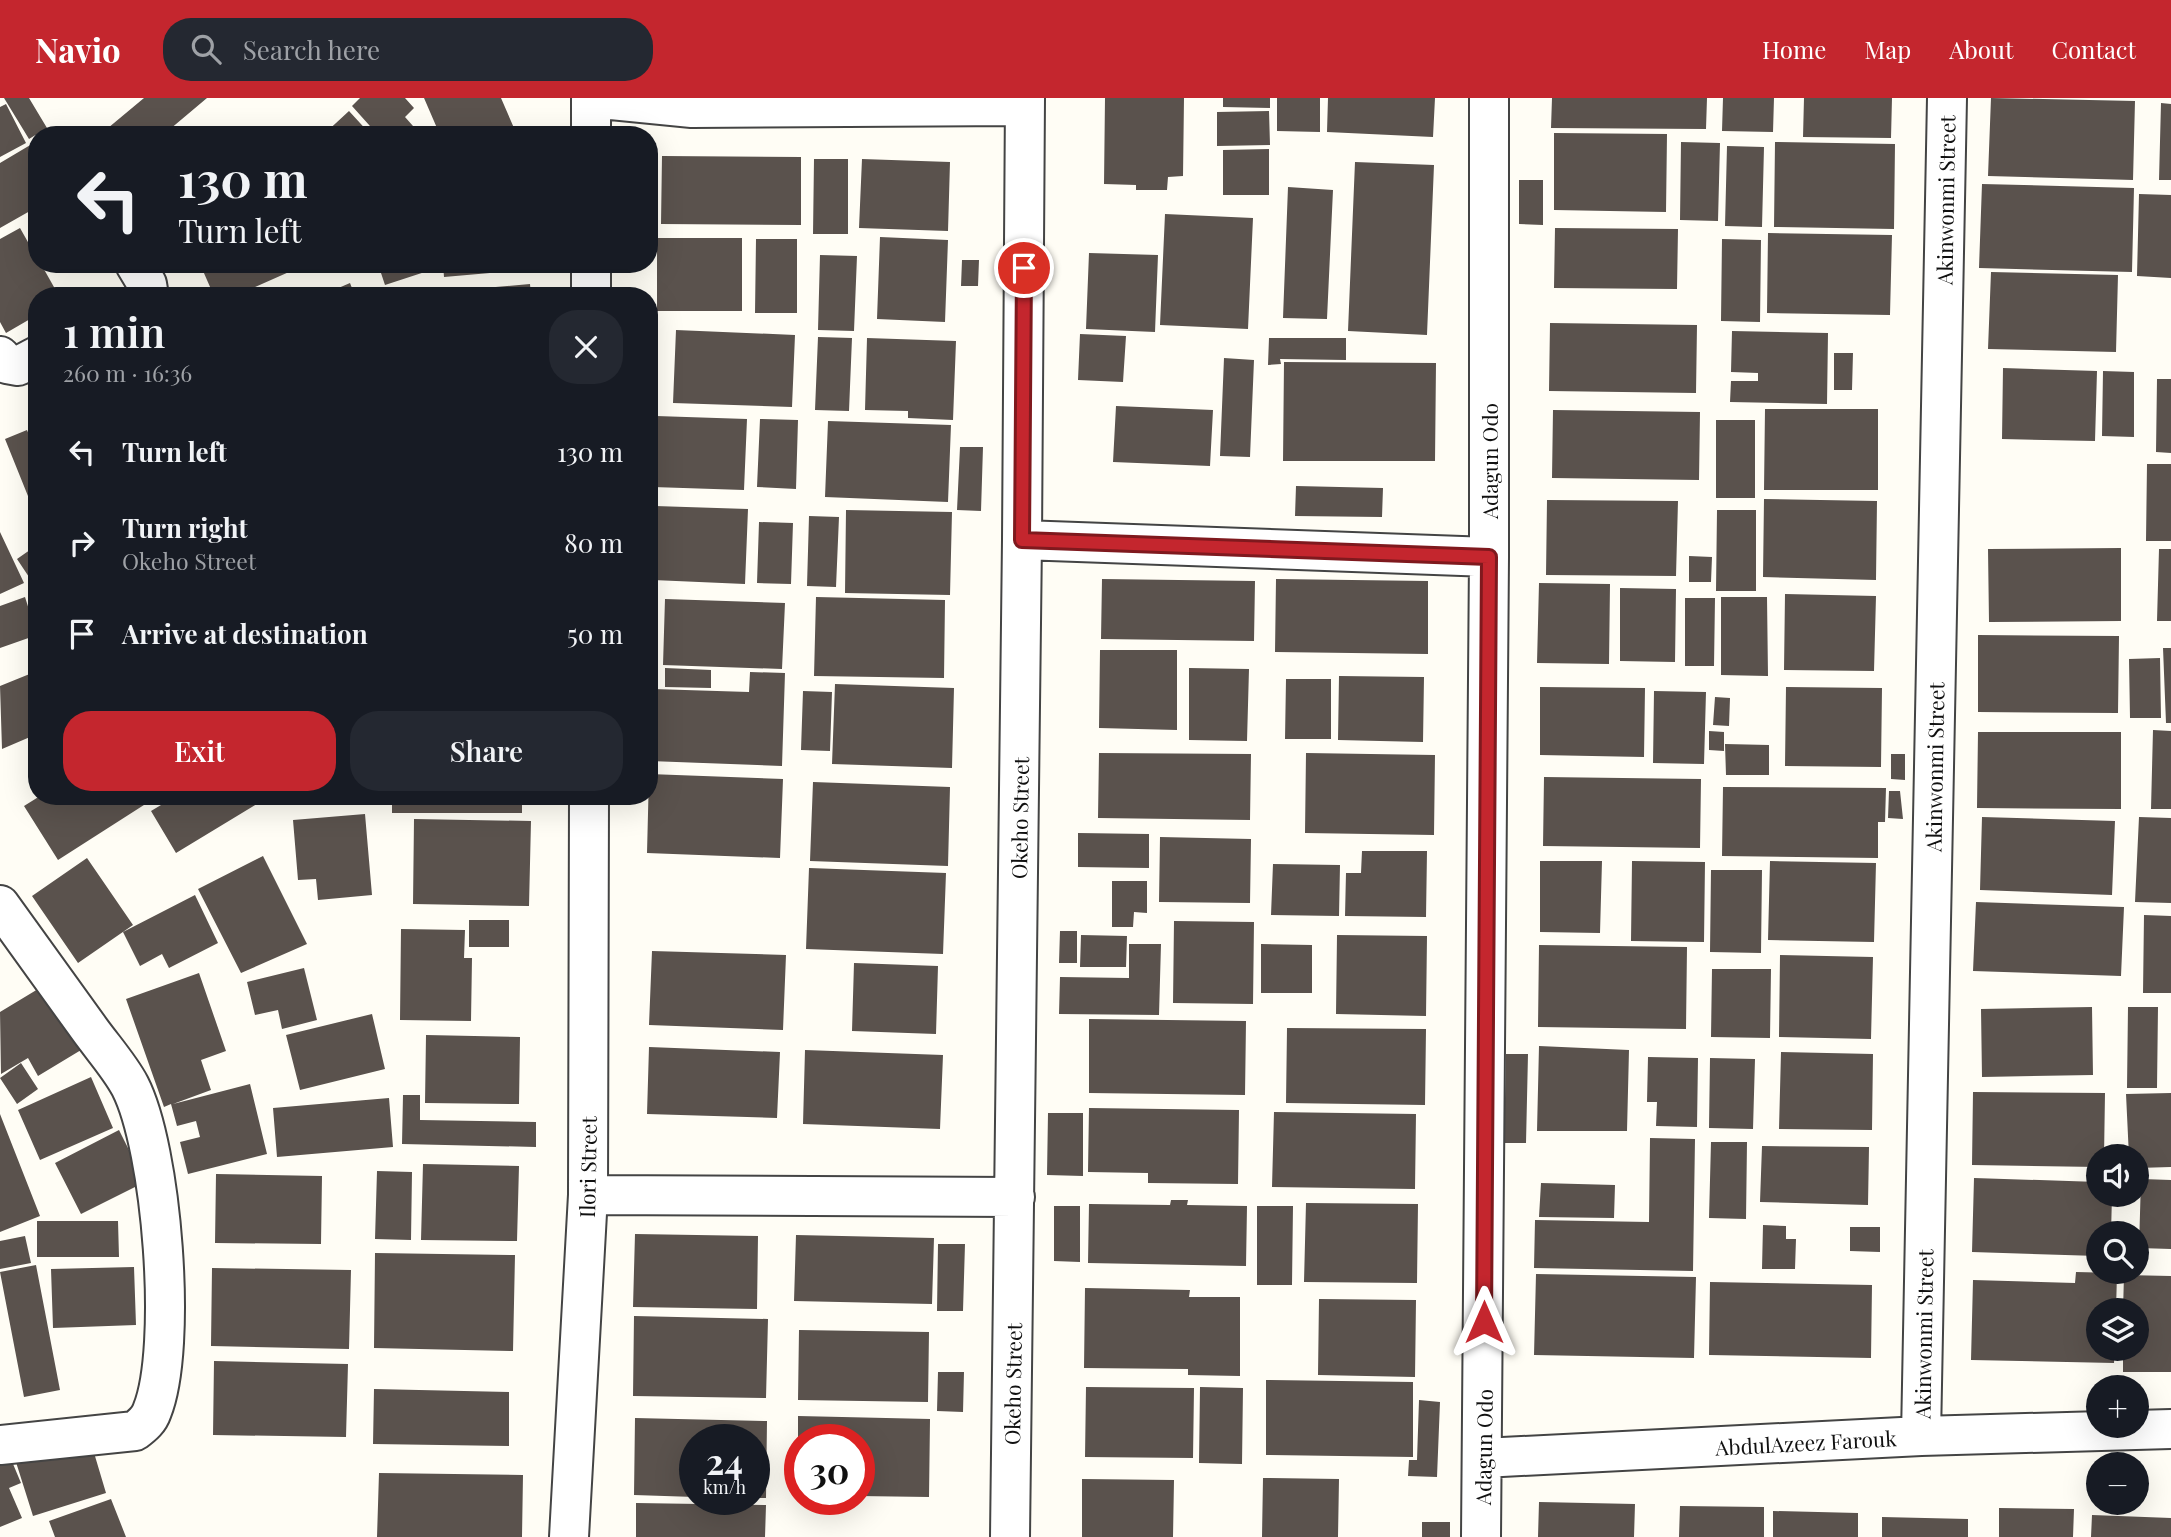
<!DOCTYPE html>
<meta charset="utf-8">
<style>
body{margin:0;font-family:"Playfair Display",serif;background:#242831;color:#f1f3f6;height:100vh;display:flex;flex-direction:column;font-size:26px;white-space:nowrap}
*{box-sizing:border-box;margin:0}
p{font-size:23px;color:#9ea1a6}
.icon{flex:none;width:38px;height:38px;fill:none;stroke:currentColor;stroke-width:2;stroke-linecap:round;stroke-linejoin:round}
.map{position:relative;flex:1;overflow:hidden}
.details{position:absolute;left:28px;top:189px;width:630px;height:518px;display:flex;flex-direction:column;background:#171b24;border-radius:28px;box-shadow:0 7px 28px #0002}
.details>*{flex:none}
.guide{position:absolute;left:28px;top:28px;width:630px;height:147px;border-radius:28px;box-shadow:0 7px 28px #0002;background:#171b24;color:#f1f3f6;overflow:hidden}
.buttons{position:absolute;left:2086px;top:1046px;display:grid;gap:14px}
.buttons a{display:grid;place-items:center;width:63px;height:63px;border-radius:50%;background:#171b24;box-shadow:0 7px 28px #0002;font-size:35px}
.speed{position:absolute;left:679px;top:1326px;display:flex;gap:14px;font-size:35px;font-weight:700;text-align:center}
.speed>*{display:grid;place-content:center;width:91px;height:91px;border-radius:50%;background:#171b24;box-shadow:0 7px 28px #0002;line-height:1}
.speed small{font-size:18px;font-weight:400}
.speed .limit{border:10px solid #d22;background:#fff;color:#111}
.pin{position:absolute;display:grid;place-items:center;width:60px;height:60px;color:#fff;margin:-30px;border:4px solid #fff;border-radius:50%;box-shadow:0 2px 7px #0007}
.me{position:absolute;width:77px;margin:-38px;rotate:0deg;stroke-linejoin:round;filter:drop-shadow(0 0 5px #0008)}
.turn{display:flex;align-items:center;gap:24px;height:147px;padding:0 35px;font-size:32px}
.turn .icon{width:91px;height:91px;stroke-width:2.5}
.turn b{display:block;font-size:49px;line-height:60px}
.round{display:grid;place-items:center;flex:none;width:74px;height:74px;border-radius:28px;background:#242831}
.summary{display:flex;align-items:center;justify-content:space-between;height:119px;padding:0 35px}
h1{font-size:42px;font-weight:600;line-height:52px}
.button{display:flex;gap:14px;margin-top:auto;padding:14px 35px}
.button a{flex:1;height:80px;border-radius:28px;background:#c4262e;color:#fff;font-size:28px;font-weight:600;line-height:80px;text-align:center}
.button a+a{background:#242831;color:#f1f3f6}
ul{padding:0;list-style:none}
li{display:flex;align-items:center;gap:21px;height:91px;padding:0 35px}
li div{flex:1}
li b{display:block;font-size:26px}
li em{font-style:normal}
header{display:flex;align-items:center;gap:42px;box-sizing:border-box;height:98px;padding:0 35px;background:#c4262e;color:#fff}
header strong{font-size:33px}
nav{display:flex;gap:38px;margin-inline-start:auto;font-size:24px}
.search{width:490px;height:63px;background:#242831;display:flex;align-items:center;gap:18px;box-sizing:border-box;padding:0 24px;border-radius:28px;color:#9ea1a6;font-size:26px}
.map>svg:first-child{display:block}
.building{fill:#5a524d}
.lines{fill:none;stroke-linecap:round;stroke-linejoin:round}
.minor-casing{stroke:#444;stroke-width:42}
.minor{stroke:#fff;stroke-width:38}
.route-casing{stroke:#7f191e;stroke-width:18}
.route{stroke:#c4262e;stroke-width:12}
.labels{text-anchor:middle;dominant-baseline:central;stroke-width:7;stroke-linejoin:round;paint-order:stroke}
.street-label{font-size:21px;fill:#111;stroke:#fff}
</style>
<header>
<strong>Navio</strong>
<div class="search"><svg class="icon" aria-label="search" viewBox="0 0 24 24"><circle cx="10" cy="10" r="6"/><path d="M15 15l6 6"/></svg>Search here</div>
<nav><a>Home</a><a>Map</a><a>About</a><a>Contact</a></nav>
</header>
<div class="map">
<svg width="2171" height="1439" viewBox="0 0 2171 1439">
<rect width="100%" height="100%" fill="#fffdf5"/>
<path class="building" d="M4 0H29L47 30 29 41Z
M144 0H207L163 37H113L108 30Z
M360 0H405L414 10 405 19 421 37H378L352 8Z
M424 0H501L517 37H440Z
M1105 0H1184L1183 78 1168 79 1167 92H1136V87L1104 86Z
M1223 0H1270V10L1223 9Z
M1277 0H1320V34L1277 33Z
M1328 0H1435L1433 39 1327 34Z
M1552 0H1707L1706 31 1551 30Z
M1723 0H1774L1773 34 1722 33Z
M1804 0H1892L1891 40 1803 39Z
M1991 0 2135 3 2133 82 1988 78Z
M2161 5 2171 6V82H2159Z
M6 6 26 45 0 59V9Z
M349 13 371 37H323Z
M1269 13 1270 47 1217 48V14Z
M1554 35 1667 36 1666 114 1554 112Z
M1681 44 1720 45 1718 123 1680 122Z
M1775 44 1895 46 1894 131 1774 129Z
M32 46 37 54V109L0 130V65Z
M1727 48 1764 49 1762 129 1725 128Z
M1269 51V97H1223V52Z
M662 58 801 59V127L661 126Z
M814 61H848V136H813Z
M862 61 950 64 948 133 859 130Z
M1355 64 1434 67 1427 237 1348 233Z
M1519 82H1543V127L1519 126Z
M1982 86 2134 90 2132 174 1979 170Z
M1288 89 1333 92 1327 221 1283 220Z
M2139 96 2171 97V180L2137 178Z
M1165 116 1253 120 1248 231 1160 227Z
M20 130 37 160V166H41L59 198H37V217L6 235 0 224V141Z
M1555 130 1678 131 1677 191 1554 190Z
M1768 135 1892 137 1890 217 1767 215Z
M880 139 948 142 945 224 877 221Z
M657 140H742V213H657Z
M756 141H797V215H755Z
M1722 141 1761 142 1760 224 1721 223Z
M1089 155 1158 157 1155 234 1086 231Z
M820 157 857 158 854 233 818 232Z
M962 162H979L978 188H961Z
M200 166H307L235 198H214Z
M378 166H433L434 171 385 187Z
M443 166H536V171L444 179Z
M1991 174 2118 177 2116 254 1988 251Z
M350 185 355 198H320Z
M530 186 531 198H416L415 196Z
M1550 225 1697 227 1696 295 1549 293Z
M676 232 795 237 792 309 673 305Z
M1732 233 1828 235 1827 306 1730 304 1731 283H1758V275L1731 274Z
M1080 236 1126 238 1123 284 1078 282Z
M818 239 852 240 849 313 815 312Z
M867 240 956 243 953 322 908 320V313L865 312Z
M1269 240H1346V262L1280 261 1281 266 1268 267Z
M1834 255H1853L1852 292H1834Z
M1224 260 1254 262 1250 359 1220 358Z
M1284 264 1436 265 1435 363H1283Z
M2003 270 2097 273 2095 343 2002 341Z
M2103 273 2134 274V339L2102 338Z
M2157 281H2171V355L2156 354Z
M1116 308 1213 312 1210 368 1113 364Z
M1765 311H1878V392H1764Z
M1553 312 1700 314 1699 382 1552 380Z
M656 318 747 321 744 392 653 389Z
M760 321 798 322 796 391 757 389Z
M1716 322H1755V400H1716Z
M828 323 951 327 948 404 825 399Z
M27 332 37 356V406L32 408 5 341Z
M960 349H983L981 413 957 412Z
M2147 366H2171V443H2146Z
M1296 388 1383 390 1382 419 1295 418Z
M1764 401 1877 403 1876 482 1763 479Z
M1547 402 1678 403 1676 478 1546 477Z
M655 408 748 411 745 486 653 482Z
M846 412 952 414 950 497 845 495Z
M1717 412H1756V493H1716Z
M809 418 839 419 836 489 807 488Z
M759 424 793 425 791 486 757 485Z
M0 434 24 485 0 496Z
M37 447V491L17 461Z
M2121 450V523L1989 524 1988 451Z
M2159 451H2171V523H2157Z
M1689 458 1712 459 1711 484H1689Z
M1102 481 1255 483 1254 543 1101 541Z
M1276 481 1428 483V556L1275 554Z
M1539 485 1610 486 1609 566 1537 565Z
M1620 490 1676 491 1675 564 1620 563Z
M1785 496 1876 498 1874 573 1784 572Z
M25 499 37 537 0 550V508Z
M816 499 945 502 944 580 814 578Z
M1721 499H1767L1768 578 1721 577Z
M1685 500H1715L1714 568H1685Z
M665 501 785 505 782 571 663 567Z
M649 508H656L655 518 658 519 657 553H649Z
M1978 537 2119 538 2118 615 1978 614Z
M2163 550H2171V625H2166Z
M1100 552H1177V632L1099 630Z
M2160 560 2161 620H2130L2129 561Z
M665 570 711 572V590L665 589Z
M1189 570 1249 571 1247 643 1189 642Z
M37 573V636L2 651 0 588Z
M750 574 785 575 782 668 650 663 653 591 749 594Z
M1339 578 1424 579 1423 644 1338 642Z
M1286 581H1331V641H1285Z
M835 586 954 590 952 670 832 666Z
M1540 589 1645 590 1644 659 1540 657Z
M1786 589 1882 590 1881 669 1785 668Z
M803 593 832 594 830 653 801 652Z
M1654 593 1706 594 1704 666 1653 665Z
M1715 599 1730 600 1729 628 1713 627Z
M2153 632 2171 633V711H2151Z
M1709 633 1724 634V653L1709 652Z
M1978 634H2121V711L1977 710Z
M1725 646 1769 647V677H1726Z
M1099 655 1251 656 1250 722 1098 720Z
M1306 655 1435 657 1434 737 1305 735Z
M1891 656H1905V682L1891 681Z
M649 676 783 681 780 760 647 755Z
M1544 679 1701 681 1700 750 1543 748Z
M813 684 950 689 948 768 810 763Z
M1723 689 1886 690 1885 724H1878V760L1722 758Z
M1889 693H1900L1903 721 1888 720Z
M40 698H158L58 762 24 708Z
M176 698H270L176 755 151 713Z
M392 698H522V715H392Z
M365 716 372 797 318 802 316 781 298 782 293 722Z
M1982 719 2115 723 2112 797 1980 792Z
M2139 719 2171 720V805L2135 804Z
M414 721 531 723 529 808 413 806Z
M1078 735 1149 736V770L1078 769Z
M1160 739 1251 741 1250 805 1159 804Z
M1362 753H1427L1426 819 1345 818 1346 775H1361Z
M263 758 307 846 241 875 198 791Z
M87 760 133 827 78 865 32 798Z
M1540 763H1602L1600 835 1540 834Z
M1632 763 1705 764 1704 844 1631 843Z
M1770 763 1876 765 1874 844 1768 842Z
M1273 766 1340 767 1339 818 1271 817Z
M809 770 946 775 943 856 806 851Z
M1711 772H1762L1761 855 1710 854Z
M1112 783H1147V815L1134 814 1133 829H1112Z
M195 797 218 845 169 870 162 856 140 868 123 834Z
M1976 804 2124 809 2121 878 1973 873Z
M2144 817 2171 818V895H2143Z
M469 822H509V849H469Z
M1174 823 1254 824 1253 906 1173 905Z
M401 831 465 832 464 860H472L471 923 400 922Z
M1060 833H1077V865H1059Z
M1081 837 1127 838 1126 869H1080Z
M1337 837 1427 838 1426 918 1336 916Z
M1129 846H1161L1159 917 1059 916 1060 879 1129 880Z
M1261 846 1312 847V895H1261Z
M1539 847 1687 849 1686 931 1538 929Z
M652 853 786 857 783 932 649 927Z
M1780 857 1873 859 1871 941 1779 939Z
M854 865 938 868 936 936 852 933Z
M304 870 317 922 282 931 278 912 255 917 247 884Z
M1712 871H1771L1770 940 1711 939Z
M199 875 226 953 201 962 211 992 173 1006 250 986 267 1056 188 1076 180 1044 200 1039 196 1023 177 1028 171 1006 164 1009 126 901Z
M48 885 86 949 38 978 28 960 1 976 0 914Z
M2092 909 2093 977 1982 979 1981 911Z
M2128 909H2158L2157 990H2127Z
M372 916 385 971 300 992 286 937Z
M1089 921 1246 923 1245 997 1089 995Z
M1287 930 1426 931 1425 1007 1286 1005Z
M426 937 520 939 519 1006 425 1005Z
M1539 948 1629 952 1627 1033H1537Z
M649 949 780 954 777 1020 647 1016Z
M805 952 943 957 940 1031 803 1026Z
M1781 954 1873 956 1872 1032 1779 1031Z
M1506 956H1528L1526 1045H1504Z
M1648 959 1698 960 1697 1029 1656 1028 1657 1004H1647Z
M1710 960 1755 961 1753 1031 1709 1030Z
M21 965 38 991 17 1006 0 980Z
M91 979 113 1030 40 1062 18 1012Z
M1973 994 2105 995 2104 1059H2098V1069L1972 1067Z
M2171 995V1069L2137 1070V1059H2129L2126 996Z
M403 997H420V1022L536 1024V1049L402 1046Z
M389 1000 393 1049 277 1059 273 1010Z
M1089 1010 1239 1012 1238 1086 1148 1085V1075L1088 1074Z
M1274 1014 1416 1016 1415 1091 1272 1089Z
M1048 1015H1083V1078L1047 1077Z
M0 1016 40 1118 0 1134Z
M119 1032 145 1084 81 1116 55 1065Z
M1650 1040 1695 1041 1693 1173 1534 1170 1535 1122 1649 1124Z
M1711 1044H1747L1746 1121 1709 1120Z
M1762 1048 1869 1049 1868 1107 1760 1104Z
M423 1066 519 1068 517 1143 421 1142Z
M377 1073 412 1074 411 1142 375 1141Z
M216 1076 322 1078 321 1146 215 1145Z
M1974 1080 2098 1084V1097H2112L2111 1136H2098V1158L1972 1154Z
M2141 1081 2171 1082V1151L2139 1150Z
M1541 1085 1615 1087 1614 1120 1539 1119Z
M1171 1102H1188L1187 1107 1247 1108 1246 1168 1088 1165 1089 1106 1170 1107Z
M1306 1105 1418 1106 1417 1185 1304 1184Z
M1054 1108H1080V1164L1054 1163Z
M1257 1108H1293L1292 1187H1257Z
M37 1123H118L119 1159H37Z
M1763 1127 1786 1128V1141H1796L1795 1171H1762Z
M1850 1129H1880V1154L1850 1153Z
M635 1136 758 1138 757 1211 633 1209Z
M796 1137 934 1140 932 1206 794 1203Z
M25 1138 31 1165 0 1171V1143Z
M938 1146H965L963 1213H937Z
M375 1155 515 1157 513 1253 374 1250Z
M36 1167 60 1292 24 1299 0 1174Z
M134 1169 136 1227 53 1230 51 1171Z
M212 1170 351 1172 349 1251 211 1248Z
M2076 1174 2117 1175 2116 1213H2098V1251H2115L2114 1265 1971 1262 1973 1182 2075 1185Z
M1536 1176 1696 1179 1694 1260 1534 1257Z
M2124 1177 2171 1178V1274H2123V1251H2137V1213H2123Z
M1710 1184 1872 1187 1871 1260 1709 1257Z
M1085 1190 1190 1192 1189 1199H1240V1278L1188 1277V1271L1084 1270Z
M1319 1201 1416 1202 1415 1279 1318 1277Z
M634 1218 768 1221 766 1300 633 1298Z
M799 1232 929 1234 928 1304 798 1302Z
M214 1263 348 1266 346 1339 213 1337Z
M938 1274H964L963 1314 937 1313Z
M1266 1282 1413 1284V1359L1266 1357Z
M1086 1289 1194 1290 1193 1360 1085 1359Z
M1200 1289 1243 1290 1242 1366 1199 1365Z
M374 1291 509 1294V1348L373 1346Z
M1419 1302 1440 1304 1437 1379 1408 1378 1409 1362H1417Z
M798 1318 930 1321 929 1399 859 1398V1342H798Z
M635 1320 767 1323 766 1400H754V1342H695V1399L634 1397Z
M89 1338 106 1395 33 1418 15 1361Z
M8 1354 21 1385 9 1390 22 1420 0 1429V1357Z
M379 1375 523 1377 522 1439H377Z
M1263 1380 1339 1381 1338 1439H1262Z
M1082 1381 1174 1382 1173 1439H1082Z
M111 1401 126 1439H55L49 1423Z
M1539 1404 1635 1406 1634 1439H1538Z
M636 1405 766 1407 765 1439H636Z
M1680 1408 1764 1409V1439H1679Z
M1999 1410 2074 1411 2073 1439H1999Z
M1773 1413 1858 1415V1439H1773Z
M2092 1417 2171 1420V1439H2091Z
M1882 1419 1968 1421V1439H1882Z
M1422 1424H1450V1439H1422Z"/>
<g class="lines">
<defs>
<path id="minor" d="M591 0 692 10 1024 8
M591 37V0
M135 166 147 186 149 198
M591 198V166
M0 258 7 266 18 268 37 258
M1022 442 1489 459
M0 807C30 848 60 890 90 932 103 950 120 969 130 988 162 1050 178 1249 152 1313 149 1322 143 1327 135 1333L0 1347
M588 1097 1015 1099
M1921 1338 1947 0
M1483 1360 1921 1338 2171 1331
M569 1439 588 1097 589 698
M1010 1439 1022 442 1025 0
M1481 1439 1489 459V0"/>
</defs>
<use href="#minor" class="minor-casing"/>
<use href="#minor" class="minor"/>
</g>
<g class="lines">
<defs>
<path id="route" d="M1024 170 1022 442 1489 459 1484 1224"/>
</defs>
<use href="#route" class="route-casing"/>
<use href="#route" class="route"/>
</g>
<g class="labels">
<g class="street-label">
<text transform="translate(1945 102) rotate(-89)">Akinwonmi Street</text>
<text transform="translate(1489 363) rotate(-90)">Adagun Odo</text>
<text transform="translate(1934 669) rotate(-89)">Akinwonmi Street</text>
<text transform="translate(1019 720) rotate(-89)">Okeho Street</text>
<text transform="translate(587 1069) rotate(-89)">Ilori Street</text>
<text transform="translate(1923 1236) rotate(-89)">Akinwonmi Street</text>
<text transform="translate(1012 1286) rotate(-89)">Okeho Street</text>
<text transform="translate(1806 1344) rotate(-3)">AbdulAzeez Farouk</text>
<text transform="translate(1483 1349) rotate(-89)">Adagun Odo</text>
</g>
</g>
</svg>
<div class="buttons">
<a><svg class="icon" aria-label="sound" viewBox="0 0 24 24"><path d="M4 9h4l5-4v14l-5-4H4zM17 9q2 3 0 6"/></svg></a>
<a><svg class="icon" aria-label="search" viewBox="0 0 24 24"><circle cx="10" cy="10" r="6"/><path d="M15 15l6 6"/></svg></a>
<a><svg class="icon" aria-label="layers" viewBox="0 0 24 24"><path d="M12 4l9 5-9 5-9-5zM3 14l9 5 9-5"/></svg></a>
<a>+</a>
<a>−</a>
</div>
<div class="speed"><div>24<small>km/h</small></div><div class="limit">30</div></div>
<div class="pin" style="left:1024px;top:170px;background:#d93025"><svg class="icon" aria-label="arrive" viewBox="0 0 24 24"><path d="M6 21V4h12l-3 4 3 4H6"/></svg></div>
<svg class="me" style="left:1484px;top:1224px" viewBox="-20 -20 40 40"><path d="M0-17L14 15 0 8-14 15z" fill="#c4262e" stroke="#fff" stroke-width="4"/></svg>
<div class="guide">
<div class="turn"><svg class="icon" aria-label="left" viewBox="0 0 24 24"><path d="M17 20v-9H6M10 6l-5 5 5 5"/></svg><div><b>130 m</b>Turn left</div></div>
</div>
<section class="details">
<div class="summary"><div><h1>1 min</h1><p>260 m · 16:36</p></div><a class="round"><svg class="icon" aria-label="close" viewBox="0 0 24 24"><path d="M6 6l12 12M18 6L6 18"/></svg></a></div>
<ul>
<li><svg class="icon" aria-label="left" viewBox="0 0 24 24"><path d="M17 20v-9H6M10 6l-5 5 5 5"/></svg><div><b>Turn left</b></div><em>130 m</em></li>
<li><svg class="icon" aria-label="right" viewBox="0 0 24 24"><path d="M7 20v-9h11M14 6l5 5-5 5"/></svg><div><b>Turn right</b><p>Okeho Street</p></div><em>80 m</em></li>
<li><svg class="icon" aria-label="arrive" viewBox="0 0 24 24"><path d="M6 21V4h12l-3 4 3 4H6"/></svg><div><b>Arrive at destination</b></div><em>50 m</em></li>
</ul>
<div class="button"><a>Exit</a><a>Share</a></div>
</section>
</div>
